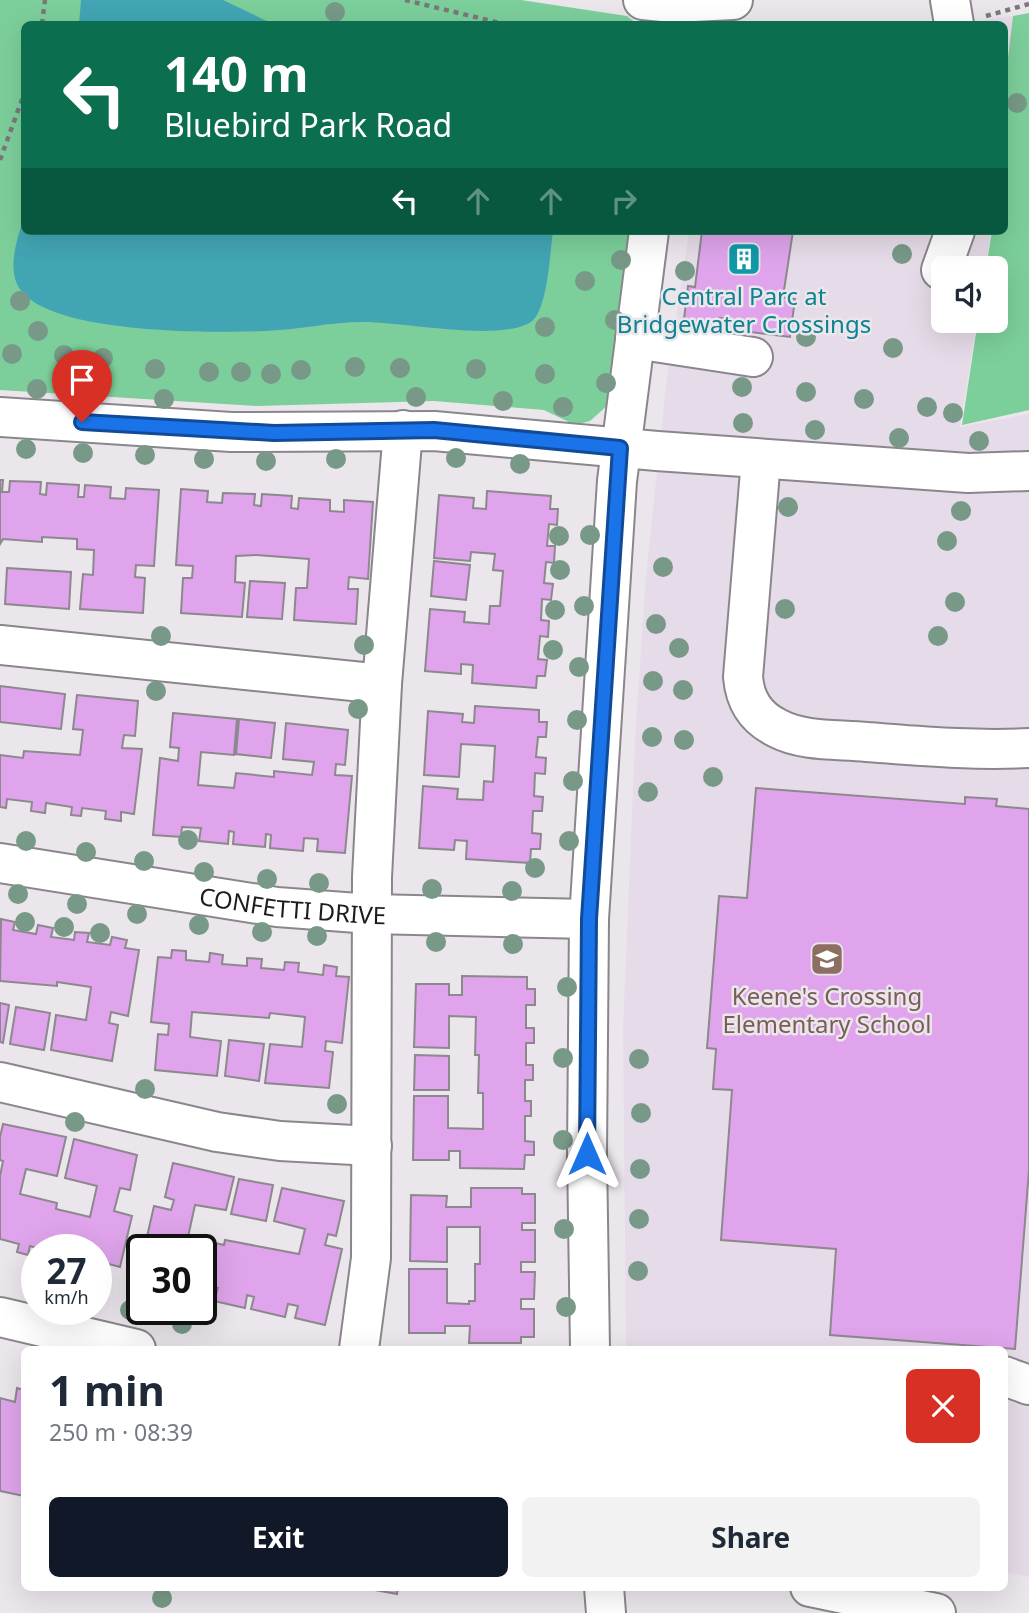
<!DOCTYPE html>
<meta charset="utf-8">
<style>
body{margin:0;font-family:"Noto Sans",sans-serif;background:#f2f2f3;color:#1f2937;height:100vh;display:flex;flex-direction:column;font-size:26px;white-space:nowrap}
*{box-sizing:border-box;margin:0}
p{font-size:23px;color:#747a83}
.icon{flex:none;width:38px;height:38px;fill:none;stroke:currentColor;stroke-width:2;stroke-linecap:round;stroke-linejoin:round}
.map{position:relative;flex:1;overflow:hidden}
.sheet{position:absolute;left:21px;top:1346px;width:987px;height:245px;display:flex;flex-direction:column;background:#fff;border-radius:10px;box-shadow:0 7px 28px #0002}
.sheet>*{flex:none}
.banner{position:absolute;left:21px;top:21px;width:987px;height:214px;border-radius:10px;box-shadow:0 7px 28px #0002;background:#0b6e4f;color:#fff;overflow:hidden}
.controls{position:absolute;left:931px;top:256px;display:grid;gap:14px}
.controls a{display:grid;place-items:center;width:77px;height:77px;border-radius:10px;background:#fff;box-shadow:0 7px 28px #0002;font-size:35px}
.speed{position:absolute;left:21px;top:1234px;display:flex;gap:14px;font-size:35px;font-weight:700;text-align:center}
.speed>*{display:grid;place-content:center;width:91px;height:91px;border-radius:50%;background:#fff;box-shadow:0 7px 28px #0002;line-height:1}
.speed small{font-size:18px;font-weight:400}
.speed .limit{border:4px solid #111;border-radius:10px;background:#fff;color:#111}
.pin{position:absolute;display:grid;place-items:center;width:60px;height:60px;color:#fff;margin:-72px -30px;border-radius:50% 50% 50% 0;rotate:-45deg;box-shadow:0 0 7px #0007}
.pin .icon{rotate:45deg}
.me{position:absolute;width:77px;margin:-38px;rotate:0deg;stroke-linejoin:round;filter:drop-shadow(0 0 5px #0008)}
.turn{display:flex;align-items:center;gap:24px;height:147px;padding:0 28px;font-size:32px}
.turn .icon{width:91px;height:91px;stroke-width:2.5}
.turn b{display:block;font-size:49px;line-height:60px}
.lanes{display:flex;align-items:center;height:66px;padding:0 28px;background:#0003;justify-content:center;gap:35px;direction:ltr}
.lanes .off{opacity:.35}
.round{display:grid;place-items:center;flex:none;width:74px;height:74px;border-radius:10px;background:#f2f2f3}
.overview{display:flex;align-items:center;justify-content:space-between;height:119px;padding:0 28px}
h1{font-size:42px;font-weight:700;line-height:52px}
.action{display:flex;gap:14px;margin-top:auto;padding:14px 28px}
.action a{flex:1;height:80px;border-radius:10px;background:#111827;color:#fff;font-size:28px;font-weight:700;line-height:80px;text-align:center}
.action a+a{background:#f2f2f3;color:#1f2937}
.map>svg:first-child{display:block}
.built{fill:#e6dce9}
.green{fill:#7ccf9a}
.water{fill:#42a5b4}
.building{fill:#dfa4eb;stroke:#8c888d;stroke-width:2}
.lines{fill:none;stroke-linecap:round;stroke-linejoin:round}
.minor-casing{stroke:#8b868c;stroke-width:42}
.path{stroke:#7b787b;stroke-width:4.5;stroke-dasharray:5 5;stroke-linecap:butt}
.minor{stroke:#fff;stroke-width:38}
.tree{fill:#789988}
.route-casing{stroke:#114b97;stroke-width:18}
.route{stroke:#1a73e8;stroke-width:12}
.labels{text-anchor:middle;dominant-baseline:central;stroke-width:5;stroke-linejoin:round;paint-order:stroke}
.culture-label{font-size:24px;fill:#0d838f;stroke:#ebe6ec}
.street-label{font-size:24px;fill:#1d1b1d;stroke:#ebe6ec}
.education-label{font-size:24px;fill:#785e54;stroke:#ebe6ec}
</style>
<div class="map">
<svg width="1029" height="1613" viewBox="0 0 1029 1613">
<rect width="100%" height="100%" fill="#ebe6ec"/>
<path class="built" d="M1013 16 1005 94 1004 24H953Z
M689 231H991L985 268H943V320H977L960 427 1029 414V1577L1005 1572 1004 1349H626L623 1031 635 739 646 576 665 394Z"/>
<path class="green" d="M0 0H521L627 16 637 24H24V231H632L609 404 590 421 575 425 544 410 434 401 257 406 0 390Z
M1029 13V410L962 425 978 320H996V268H986L992 231H1004V92L1013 16Z"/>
<path class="water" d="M81 0H223L273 24H79Z
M24 217V231H553C550 251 548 310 531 322 501 342 403 322 364 322 330 322 297 330 264 331 214 333 39 335 17 284 8 264 18 237 24 217Z"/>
<path class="building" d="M702 231H793L783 297 795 299 790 337 750 332 751 323 719 318 718 325 684 319 688 286 695 287Z
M0 480H3L2 492H9L10 481 41 482 40 494 46 495 47 483 79 485 78 497H84L85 485 111 487 110 498 125 499 126 488 159 490 154 566 136 565 135 577 145 578 143 613 80 609 83 574 93 575 94 550 77 549V539L42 537V542L3 539 0 544Z
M181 489 208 491 207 502 222 503 223 493 255 494 254 505 261 506 262 494 292 496 291 508 298 509 299 498 330 500V511L344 512V500L373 502 368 579 349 577 348 589H358L356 624 294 620 296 588H307L309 559 256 555 236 556 235 582 245 583 242 617 181 613 183 578H192L193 566 176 565Z
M487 491 551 496 550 509H558L557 525 549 524 547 546H555L554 563 546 562 544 583 553 584 551 600 542 599 541 620 549 621 548 637 540 636 538 659 547 660 545 676H537L536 688 472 683 473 665 461 664V674L425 671 430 609 465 612 464 622 489 624 490 606H500L503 571 493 570 495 554 471 552 470 561 434 558 439 495 474 498 473 508 486 509Z
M434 561 470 565 466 600 431 596Z
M7 568 71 572 69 609 5 604Z
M250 581 285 583 282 619 247 617Z
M0 686 65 694 61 729 0 722Z
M77 695 138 701 135 736 124 735 122 748 142 749 134 814 121 812V821L105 819 106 811 82 808 81 816 71 815 72 807 46 803 45 813 31 811 32 802 7 799 6 808 0 807V755L23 758 24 751 80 755 83 730 73 729Z
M475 706 539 710V722H547L546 737H538L536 757 546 758 545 774 535 773 534 796 543 797 542 811H533L532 833 541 834 540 849H531L530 863 466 859 467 841 455 840 454 850 419 848 423 786 458 789 457 799 483 800 484 781 493 782 495 746 461 744 459 777 424 775 428 711 463 714 462 722 474 723Z
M173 713 237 719 234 755 201 752 198 785 234 788 236 773 274 777V771L312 775 314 762 283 759 286 723 348 730 345 765 336 764 335 775 352 776 345 853 317 851 318 839 304 838 303 851 270 848 271 835 266 834 265 847 233 844 234 832 229 831 228 844 199 841 201 828 182 827 181 837 153 835 160 758 178 761 179 748 170 747Z
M239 719 275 723 271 758 236 754Z
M756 788 965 804V797L997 799 996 806 1029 809V1170L1015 1349 830 1335 836 1249 721 1240 732 1090 713 1089 716 1049 707 1048 719 896 747 898Z
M1 919 15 922 13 930 36 934 38 925 53 928 51 937 74 940 75 932 89 933 87 942 110 945 112 937 127 940 125 948 139 950 128 1016 111 1012 109 1023 118 1025 112 1061 51 1050 56 1015 86 1020 91 987 57 982V986L0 981Z
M172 950 186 951V960L209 962 210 953 223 955 222 964 247 966V958L262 959 261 968 284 970 285 962 299 963 298 972 323 975 324 965 337 967 336 976 349 977 342 1043 326 1041 325 1051 333 1052 329 1088 265 1083 270 1044 302 1047 305 1017 270 1013 269 1018 192 1012 190 1037 221 1041 217 1076 155 1070 158 1034 168 1035 169 1024 151 1022 158 957 171 958Z
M462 976 527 977V989H535V1005H526V1028H534V1043H526V1065H533V1080H525V1101H531V1116H525V1141L534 1142V1155H525L524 1169 460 1168V1151H449V1160H413L414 1096H448V1128L483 1129V1093H478L479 1055H475L476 1017 449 1016V1048L414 1047 416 984H449V995H462Z
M0 1003 9 1005 3 1043 0 1042Z
M16 1007 50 1013 44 1050 10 1044Z
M229 1040 264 1044 259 1081 225 1076Z
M415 1055 449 1056V1090H414Z
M3 1124 66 1137 57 1176 26 1169 20 1194 57 1203 56 1209 90 1217 97 1186 65 1178 74 1139 137 1155 130 1190 120 1188 114 1211 132 1216 120 1267 105 1263 103 1272 96 1270V1250H44L30 1246 28 1255 17 1252 19 1244 0 1239V1176L3 1161 0 1160V1137Z
M173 1163 234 1177 226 1210 195 1205 188 1237 224 1245 225 1240 299 1254 305 1229 274 1221 282 1188 344 1201 336 1236 328 1234 325 1245 342 1249 325 1325 295 1318 298 1306 288 1304 285 1317 251 1309 254 1297 247 1295 245 1308 214 1301 218 1288 211 1286 208 1299 201 1298V1250H144L154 1206 171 1210 174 1200 165 1197Z
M239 1179 273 1185 266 1221 231 1214Z
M471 1188H522V1194H535V1223H522V1230H535V1262H521V1272H535L534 1299H521V1309H534V1337H521V1343H469L470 1326H445V1333H409V1269H447V1303L469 1304V1301H475V1264H480V1227H447V1262L410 1261 411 1195 447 1196 446 1207H471Z
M142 1258V1282L137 1281Z
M17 1388 24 1390V1496L0 1491V1398L15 1402Z
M359 1587H398L397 1594Z"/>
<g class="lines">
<defs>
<g id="minor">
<path d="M643 0 673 3 733 0"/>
<path d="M950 0 954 24"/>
<path d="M941 270 955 231"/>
<path d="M635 339 753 357"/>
<path d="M0 417 231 432 434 431 657 451 968 473 1029 471"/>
<path d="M761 459 743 677C745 700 755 717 777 728 803 742 838 739 867 742 921 746 975 751 1029 748"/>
<path d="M0 645 382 684"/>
<path id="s1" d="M0 863 277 907 371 914 589 919"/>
<path d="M0 1082 217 1132 280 1141 372 1146"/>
<path d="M0 1317 136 1349"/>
<path d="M359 1349 371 1258 372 877 382 684 403 430"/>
<path d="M590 1349 587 1154 589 919 617 481 649 231"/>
<path d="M1004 1376 1029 1385"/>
<path d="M604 1587 606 1613"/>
<path d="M810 1587 936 1613"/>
</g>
</defs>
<use href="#minor" class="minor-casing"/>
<path class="path" d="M405 0 504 24
M986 16 1029 4
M42 24 45 0
M0 160 24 94"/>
<use href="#minor" class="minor"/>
</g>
<g class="tree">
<circle cx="335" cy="12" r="10"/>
<circle cx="1017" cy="103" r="10"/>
<circle cx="902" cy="254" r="10"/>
<circle cx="621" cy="260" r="10"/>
<circle cx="685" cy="271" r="10"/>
<circle cx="585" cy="281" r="10"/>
<circle cx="20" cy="301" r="10"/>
<circle cx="615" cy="320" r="10"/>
<circle cx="545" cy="327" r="10"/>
<circle cx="38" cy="331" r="10"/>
<circle cx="806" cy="337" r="10"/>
<circle cx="893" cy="348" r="10"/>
<circle cx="12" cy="354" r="10"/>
<circle cx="64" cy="355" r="10"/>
<circle cx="103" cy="358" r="10"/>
<circle cx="355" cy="367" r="10"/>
<circle cx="400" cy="368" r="10"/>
<circle cx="155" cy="369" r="10"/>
<circle cx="476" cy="369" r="10"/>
<circle cx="301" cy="370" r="10"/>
<circle cx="209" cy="372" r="10"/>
<circle cx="241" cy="372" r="10"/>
<circle cx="271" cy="374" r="10"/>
<circle cx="545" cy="374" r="10"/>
<circle cx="606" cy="383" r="10"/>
<circle cx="742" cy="387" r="10"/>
<circle cx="37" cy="389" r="10"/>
<circle cx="806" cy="392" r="10"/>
<circle cx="96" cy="394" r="10"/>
<circle cx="416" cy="397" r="10"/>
<circle cx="164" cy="399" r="10"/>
<circle cx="864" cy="399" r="10"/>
<circle cx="503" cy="401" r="10"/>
<circle cx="563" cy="407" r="10"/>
<circle cx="927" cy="407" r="10"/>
<circle cx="953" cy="413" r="10"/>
<circle cx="743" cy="423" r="10"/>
<circle cx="815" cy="430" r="10"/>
<circle cx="899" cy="438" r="10"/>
<circle cx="979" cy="441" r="10"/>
<circle cx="26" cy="449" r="10"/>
<circle cx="83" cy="453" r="10"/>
<circle cx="145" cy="455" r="10"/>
<circle cx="456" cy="458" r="10"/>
<circle cx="204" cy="459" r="10"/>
<circle cx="336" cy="459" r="10"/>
<circle cx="266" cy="461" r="10"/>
<circle cx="520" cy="464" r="10"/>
<circle cx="788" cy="507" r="10"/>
<circle cx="961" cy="511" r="10"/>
<circle cx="590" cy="535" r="10"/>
<circle cx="559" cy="536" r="10"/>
<circle cx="947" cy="541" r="10"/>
<circle cx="663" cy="567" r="10"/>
<circle cx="560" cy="570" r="10"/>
<circle cx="955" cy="602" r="10"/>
<circle cx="584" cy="606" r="10"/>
<circle cx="785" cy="609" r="10"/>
<circle cx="555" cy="610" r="10"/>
<circle cx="656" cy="624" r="10"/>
<circle cx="161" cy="636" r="10"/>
<circle cx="938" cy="636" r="10"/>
<circle cx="364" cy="645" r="10"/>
<circle cx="679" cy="648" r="10"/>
<circle cx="553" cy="650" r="10"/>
<circle cx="579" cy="667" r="10"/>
<circle cx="653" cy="681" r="10"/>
<circle cx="683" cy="690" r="10"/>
<circle cx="156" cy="691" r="10"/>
<circle cx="358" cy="709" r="10"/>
<circle cx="577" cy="720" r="10"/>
<circle cx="652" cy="737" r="10"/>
<circle cx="684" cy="740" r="10"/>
<circle cx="713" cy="777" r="10"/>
<circle cx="573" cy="781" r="10"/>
<circle cx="648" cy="792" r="10"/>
<circle cx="188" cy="840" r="10"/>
<circle cx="26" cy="841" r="10"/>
<circle cx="569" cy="841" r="10"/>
<circle cx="86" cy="852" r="10"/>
<circle cx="144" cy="861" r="10"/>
<circle cx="535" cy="868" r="10"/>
<circle cx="204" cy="872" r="10"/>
<circle cx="267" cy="879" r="10"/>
<circle cx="319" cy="883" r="10"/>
<circle cx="432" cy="889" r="10"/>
<circle cx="512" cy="891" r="10"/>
<circle cx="18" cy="894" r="10"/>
<circle cx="77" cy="904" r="10"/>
<circle cx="137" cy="914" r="10"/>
<circle cx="25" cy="922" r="10"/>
<circle cx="199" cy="925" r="10"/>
<circle cx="64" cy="927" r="10"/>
<circle cx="262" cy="932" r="10"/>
<circle cx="100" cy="933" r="10"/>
<circle cx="317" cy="936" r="10"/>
<circle cx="436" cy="942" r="10"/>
<circle cx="513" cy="944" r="10"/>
<circle cx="567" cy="987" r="10"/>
<circle cx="563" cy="1058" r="10"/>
<circle cx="639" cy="1059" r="10"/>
<circle cx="145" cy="1089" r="10"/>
<circle cx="337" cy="1104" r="10"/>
<circle cx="641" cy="1113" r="10"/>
<circle cx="75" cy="1122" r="10"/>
<circle cx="563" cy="1140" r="10"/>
<circle cx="640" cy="1169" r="10"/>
<circle cx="639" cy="1219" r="10"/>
<circle cx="564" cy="1229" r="10"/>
<circle cx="638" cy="1271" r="10"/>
<circle cx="566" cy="1307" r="10"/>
<circle cx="130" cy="1310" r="10"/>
<circle cx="182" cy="1324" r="10"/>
<circle cx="162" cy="1598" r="10"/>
</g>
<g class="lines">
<defs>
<path id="route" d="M82 422 274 433 434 430 620 448 589 919 587 1154"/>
</defs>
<use href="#route" class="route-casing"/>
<use href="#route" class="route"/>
</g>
<defs>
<symbol id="building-square" viewBox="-11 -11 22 22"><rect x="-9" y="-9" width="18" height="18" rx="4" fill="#0f9aa8" stroke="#ebe6ec"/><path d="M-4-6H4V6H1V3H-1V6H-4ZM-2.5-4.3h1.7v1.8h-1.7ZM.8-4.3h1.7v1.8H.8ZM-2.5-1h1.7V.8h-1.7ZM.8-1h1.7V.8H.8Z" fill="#fff"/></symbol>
<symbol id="school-square" viewBox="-11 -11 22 22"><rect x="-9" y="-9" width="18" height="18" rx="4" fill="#8d6e63" stroke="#ebe6ec"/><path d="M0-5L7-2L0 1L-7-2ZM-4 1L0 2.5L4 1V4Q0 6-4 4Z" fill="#fff"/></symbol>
</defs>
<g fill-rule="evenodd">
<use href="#building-square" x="725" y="240" width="38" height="38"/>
<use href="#school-square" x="808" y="940" width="38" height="38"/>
</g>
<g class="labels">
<g class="culture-label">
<text x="744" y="295">Central Parc at<tspan x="744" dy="28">Bridgewater Crossings</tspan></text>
</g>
<g class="street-label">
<text stroke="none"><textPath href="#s1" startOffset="296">CONFETTI DRIVE</textPath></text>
</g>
<g class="education-label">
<text x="827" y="995">Keene's Crossing<tspan x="827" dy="28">Elementary School</tspan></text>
</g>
</g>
</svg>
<div class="controls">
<a><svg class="icon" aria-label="sound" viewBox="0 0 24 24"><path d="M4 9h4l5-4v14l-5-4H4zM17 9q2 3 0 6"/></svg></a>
</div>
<div class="speed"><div>27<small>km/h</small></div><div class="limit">30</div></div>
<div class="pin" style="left:82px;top:422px;background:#d93025"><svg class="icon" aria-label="arrive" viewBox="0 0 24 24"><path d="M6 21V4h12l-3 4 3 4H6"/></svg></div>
<svg class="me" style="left:587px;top:1154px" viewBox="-20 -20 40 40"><path d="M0-17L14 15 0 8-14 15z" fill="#1a73e8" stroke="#fff" stroke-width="4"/></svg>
<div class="banner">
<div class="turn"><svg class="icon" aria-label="left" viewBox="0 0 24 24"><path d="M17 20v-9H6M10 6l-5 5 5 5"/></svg><div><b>140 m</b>Bluebird Park Road</div></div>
<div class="lanes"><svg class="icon" aria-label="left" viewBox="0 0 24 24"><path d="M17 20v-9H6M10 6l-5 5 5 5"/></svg><svg class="icon off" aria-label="ahead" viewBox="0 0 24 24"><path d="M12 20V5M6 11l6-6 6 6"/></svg><svg class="icon off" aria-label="ahead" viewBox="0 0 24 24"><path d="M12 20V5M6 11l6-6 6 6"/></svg><svg class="icon off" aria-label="right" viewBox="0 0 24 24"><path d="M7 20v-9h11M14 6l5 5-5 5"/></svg></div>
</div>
<section class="sheet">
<div class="overview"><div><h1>1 min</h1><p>250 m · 08:39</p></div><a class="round" style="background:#d93025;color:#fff"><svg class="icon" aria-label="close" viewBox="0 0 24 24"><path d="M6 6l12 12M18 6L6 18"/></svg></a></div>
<div class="action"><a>Exit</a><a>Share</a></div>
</section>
</div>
